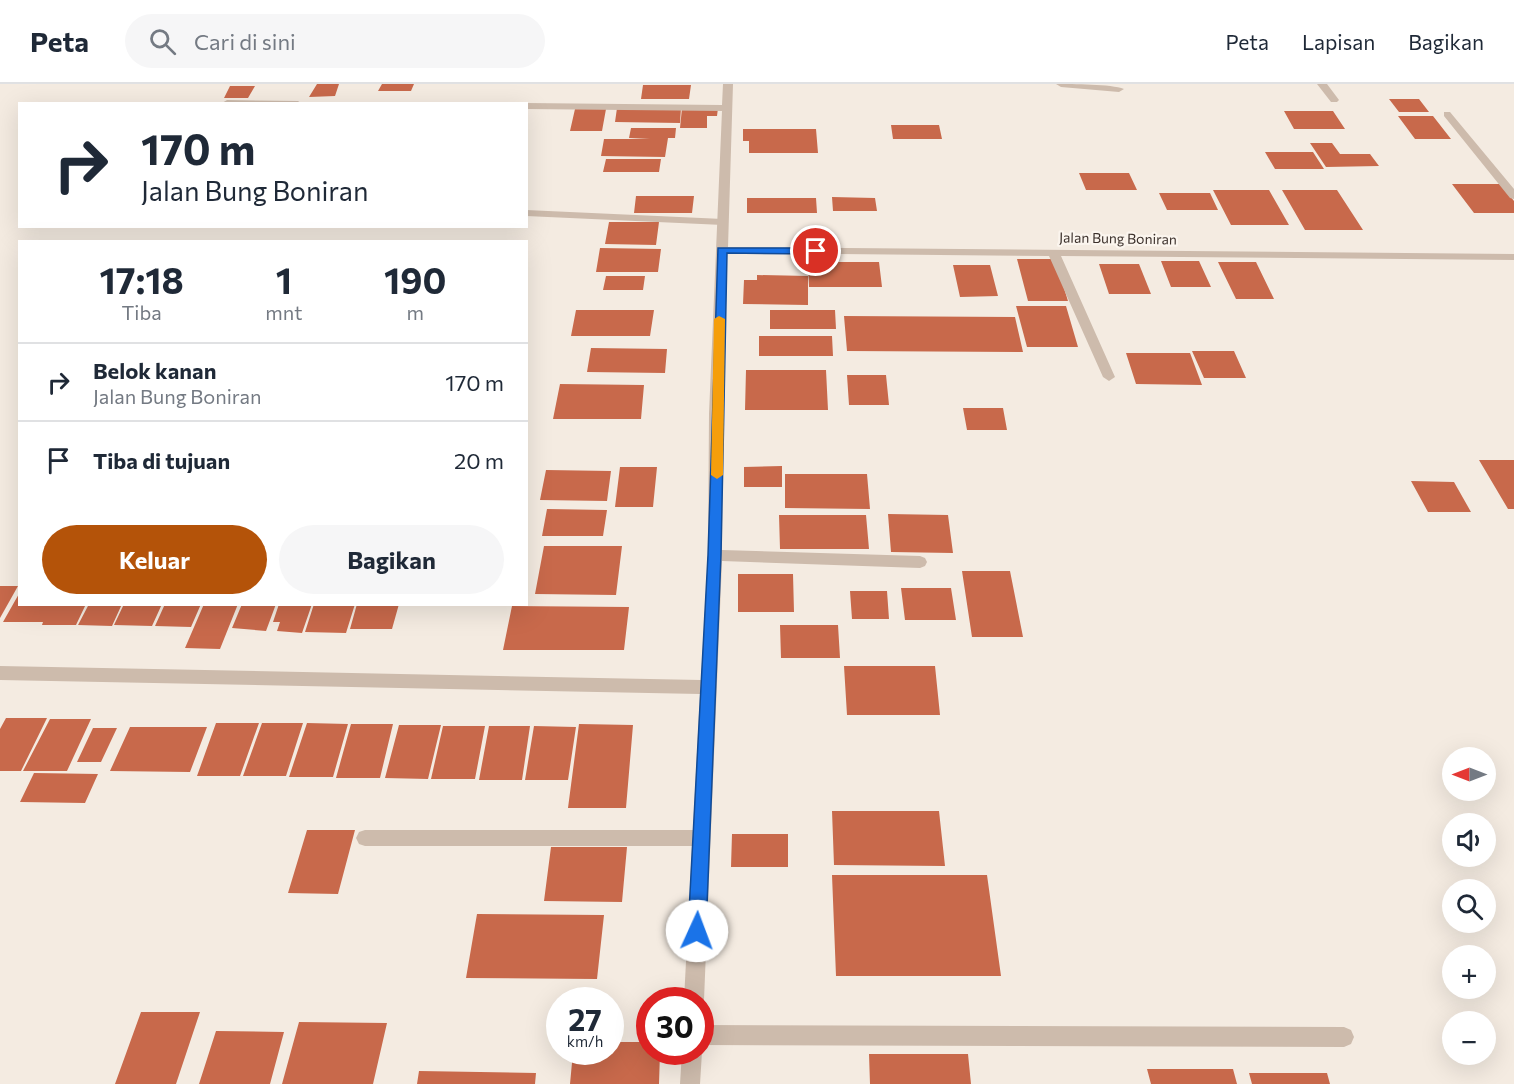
<!DOCTYPE html>
<html lang="id">
<meta charset="utf-8">
<style>
body{margin:0;font-family:Commissioner,sans-serif;background:#f6f6f7;color:#1f2937;height:100vh;display:flex;flex-direction:column;font-size:22px;white-space:nowrap}
*{box-sizing:border-box;margin:0}
p{font-size:20px;color:#747a83}
.icon{flex:none;width:33px;height:33px;fill:none;stroke:currentColor;stroke-width:2;stroke-linecap:round;stroke-linejoin:round}
.map{position:relative;flex:1;overflow:hidden}
.panel{position:absolute;left:18px;top:156px;width:510px;height:366px;display:flex;flex-direction:column;background:#fff;border-radius:0px;box-shadow:0 6px 24px #0002}
.panel>*{flex:none}
.banner{position:absolute;left:18px;top:18px;width:510px;height:126px;border-radius:0px;box-shadow:0 6px 24px #0002;background:#fff;color:#1f2937;overflow:hidden}
.needle{width:39px;rotate:270deg}
.tools{position:absolute;left:1442px;top:663px;display:grid;gap:12px}
.tools a{display:grid;place-items:center;width:54px;height:54px;border-radius:50%;background:#fff;box-shadow:0 6px 24px #0002;font-size:30px}
.speed{position:absolute;left:546px;top:903px;display:flex;gap:12px;font-size:30px;font-weight:700;text-align:center}
.speed>*{display:grid;place-content:center;width:78px;height:78px;border-radius:50%;background:#fff;box-shadow:0 6px 24px #0002;line-height:1}
.speed small{font-size:15px;font-weight:400}
.speed .limit{border:9px solid #d22;background:#fff;color:#111}
.pin{position:absolute;display:grid;place-items:center;width:51px;height:51px;color:#fff;margin:-26px;border:3px solid #fff;border-radius:50%;box-shadow:0 2px 6px #0007}
.me{position:absolute;width:66px;margin:-33px;rotate:2deg;stroke-linejoin:round;filter:drop-shadow(0 0 4px #0008)}
.turn{display:flex;align-items:center;gap:21px;height:126px;padding:0 24px;font-size:27px}
.turn .icon{width:78px;height:78px;stroke-width:2.5}
.turn b{display:block;font-size:42px;line-height:51px}
.eta{display:flex;justify-content:space-evenly;align-items:center;height:102px;text-align:center}
.eta b{font-size:36px;font-weight:700;line-height:42px}
.cta{display:flex;gap:12px;margin-top:auto;padding:12px 24px}
.cta a{flex:1;height:69px;border-radius:36px;background:#b45309;color:#fff;font-size:24px;font-weight:700;line-height:69px;text-align:center}
.cta a+a{background:#f6f6f7;color:#1f2937}
ul{padding:0;list-style:none}
li{display:flex;align-items:center;gap:18px;height:78px;padding:0 24px;border-top:2px solid #e0e1e3}
li div{flex:1}
li b{display:block;font-size:22px}
li em{font-style:normal}
header{display:flex;align-items:center;gap:36px;box-sizing:border-box;height:84px;padding:0 30px;background:#fff;border-bottom:2px solid #e0e1e3}
header strong{font-size:28px}
nav{display:flex;gap:33px;margin-inline-start:auto;font-size:21px}
.search{width:420px;height:54px;background:#f6f6f7;display:flex;align-items:center;gap:15px;box-sizing:border-box;padding:0 21px;border-radius:33px;color:#747a83;font-size:22px}
.map>svg:first-child{display:block}
.building{fill:#c8694b}
.lines{fill:none;stroke-linecap:round;stroke-linejoin:round}
.lane{fill:#cdbbac;fill-rule:evenodd}
.street{fill:#cdbbac;fill-rule:evenodd}
.route{fill:#1a73e8;stroke:#114b97;stroke-width:1.5}
.slow{fill:#f59e0b}
.labels{text-anchor:middle;dominant-baseline:central;stroke-width:4.5;stroke-linejoin:round;paint-order:stroke}
.far-street-label{font-size:14px;fill:#3b302b;stroke:#fbf5ee}
</style>
<header>
<strong>Peta</strong>
<div class="search"><svg class="icon" aria-label="search" viewBox="0 0 24 24"><circle cx="10" cy="10" r="6"/><path d="M15 15l6 6"/></svg>Cari di sini</div>
<nav><a>Peta</a><a>Lapisan</a><a>Bagikan</a></nav>
</header>
<div class="map">
<svg width="1514" height="1000" viewBox="0 0 1514 1000">
<rect width="100%" height="100%" fill="#f4ebe1"/>
<path class="building" d="M317 0H339L335 12 309 13Z
M382 0H414L411 7H378Z
M643 1H691L689 15H641Z
M230 2H255L248 14H224Z
M1389 15H1419L1429 28H1399Z
M617 24H681L680 39 615 38Z
M682 24H718L717 32H707V44H680Z
M575 25H606L602 47H570Z
M1284 27H1333L1345 45H1294Z
M1398 32H1433L1451 55H1415Z
M891 41H939L942 55H893Z
M631 44H676L675 54H668L665 73 601 72 604 55H650L629 54Z
M743 45H816L818 69H749V57H743Z
M1310 59H1332L1340 70H1370L1379 82 1326 83Z
M1265 68H1313L1324 85H1275Z
M606 75H661L659 88H603Z
M1079 89H1129L1137 106H1086Z
M1452 100H1500L1514 117V129H1474Z
M1213 106H1269L1289 141H1231Z
M1282 106H1337L1363 146H1305Z
M1159 109H1210L1218 126H1167Z
M636 112H694L692 129H634Z
M832 113 875 114 877 127H833Z
M747 114H816L817 129H747Z
M609 138H659L656 161 605 160Z
M600 164 661 165 658 188H596Z
M1017 175H1055L1068 217H1028Z
M1161 177H1199L1211 203H1171Z
M808 178H879L882 203H809Z
M1218 178H1256L1274 215H1236Z
M1099 180H1139L1151 210H1109Z
M953 181H990L998 212 960 213Z
M757 191 808 192V221L743 220 744 196H757Z
M606 192H645L643 206H603Z
M1016 222H1066L1078 263H1027Z
M576 226H654L650 252H571Z
M770 226H835L836 245H770Z
M844 232 1015 233 1023 268 847 267Z
M759 252H832L833 272H759Z
M591 264 667 265 665 289 587 288Z
M1192 267H1234L1246 294H1204Z
M1126 269H1190L1202 301 1136 300Z
M746 286H826L828 326H745Z
M847 291H886L889 321H849Z
M560 300 644 301 641 335H553Z
M963 324H1003L1007 346H967Z
M1479 376H1514V425H1508Z
M782 382V403H744V383Z
M620 383H657L653 423H615Z
M546 386 611 387 607 417 540 416Z
M785 390H867L870 425 785 424Z
M1411 397 1454 398 1471 428H1428Z
M547 425 607 426 603 452H542Z
M888 430 948 431 953 469 891 468Z
M779 431H866L869 465H780Z
M544 462H622L616 511 535 510Z
M962 487H1010L1023 553H972Z
M738 490H793L794 528H738Z
M0 502H18L0 534Z
M901 504H951L956 536H905Z
M850 507H887L889 535H852Z
M20 508V520H86L76 541H42L43 538H3Z
M89 520H122L112 542 78 541Z
M124 520H162L152 542 114 541Z
M165 520H201L191 543 155 542Z
M204 520H238L220 565 185 564Z
M242 520H276L266 547 232 544Z
M279 520H312L302 549 277 547 280 538H273Z
M314 520H355L346 549 305 548Z
M357 520H399L392 545H350Z
M512 522 629 523 624 566H503Z
M780 541H838L840 574H781Z
M844 582H935L940 631H847Z
M6 634H47L21 687H0V645Z
M50 635H91L67 687H23Z
M216 639H259L240 692H197Z
M262 639H303L286 692H243Z
M307 639 348 640 333 693H289Z
M351 640H393L380 694H336Z
M579 640 633 641 626 724H568Z
M399 641H441L428 695 385 694Z
M443 642H485L475 695H431Z
M489 642H530L522 696H479Z
M534 642 576 643 568 696H525Z
M130 643H207L190 688 110 687Z
M93 644H117L101 678H77Z
M34 689 98 690 85 719 20 718Z
M832 727H939L945 782 834 781Z
M307 746H355L338 810 288 809Z
M732 750H788V783H731Z
M551 763H627L622 818 544 817Z
M832 791H987L1001 892H836Z
M477 830 604 831 597 895 466 894Z
M141 928H200L176 1000H115Z
M299 938 387 939 373 1000H282Z
M216 947 284 948 270 1000H199Z
M610 958H650V968H660L659 1000H570L573 968H610Z
M869 970H968L971 1000H870Z
M1147 985H1233L1237 1000H1151Z
M419 987 536 989 535 1000H417Z
M1249 989H1327L1330 1000H1252Z"/>
<g class="lines">
<path class="lane" d="M1317 0H1327L1339 16 1337 18H1331Z
M526 126 723 135 728 138 723 141 526 132Z"/>
<path class="street" d="M723 0H733L728 163 1514 170V176L1061 172 1115 293 1109 297 1103 293 1049 172 727 169 723 330 722 466 920 472 925 474 927 478 925 482 920 484 722 477 704 916 700 923V916H684L692 762H365L359 760 356 754 359 748 365 746H693L700 610 0 596V582L701 596 708 471 709 330 722 27 526 25V20H525L526 19 722 21Z
M1056 0C1073 0 1111 0 1124 5L1119 8 1061 3Z
M227 16 298 17 302 20 222 19Z
M1444 28H1450L1514 105V115L1510 114 1444 32Z
M700 941 1344 943 1351 946 1354 953 1351 960 1344 963 700 961Z
M700 964 702 968 700 1000H680L682 968H700Z"/>
</g>
<path class="route" d="M718 164H816L821 167 816 170 727 169 721 471 706 847 703 853 697 855 691 853 688 847 708 471Z"/>
<path class="slow" d="M719 232 725 235 723 391 717 395 711 391 714 235Z"/>
<g class="labels">
<g class="far-street-label">
<text transform="translate(1118 154) rotate(1)">Jalan Bung Boniran</text>
</g>
</g>
</svg>
<div class="tools">
<a><svg class="needle" viewBox="-14 -14 28 28"><path d="M0-13l5 13h-10z" fill="#e53935"/><path d="M0 13l5-13h-10z" fill="#747a83"/></svg></a>
<a><svg class="icon" aria-label="sound" viewBox="0 0 24 24"><path d="M4 9h4l5-4v14l-5-4H4zM17 9q2 3 0 6"/></svg></a>
<a><svg class="icon" aria-label="search" viewBox="0 0 24 24"><circle cx="10" cy="10" r="6"/><path d="M15 15l6 6"/></svg></a>
<a>+</a>
<a>−</a>
</div>
<div class="speed"><div>27<small>km/h</small></div><div class="limit">30</div></div>
<div class="pin" style="left:816px;top:167px;background:#d93025"><svg class="icon" aria-label="arrive" viewBox="0 0 24 24"><path d="M6 21V4h12l-3 4 3 4H6"/></svg></div>
<svg class="me" style="left:697px;top:847px" viewBox="-20 -20 40 40"><circle r="19" fill="#fff"/><path d="M0-13L10 11 0 6-10 11z" fill="#1a73e8"/></svg>
<div class="banner">
<div class="turn"><svg class="icon" aria-label="right" viewBox="0 0 24 24"><path d="M7 20v-9h11M14 6l5 5-5 5"/></svg><div><b>170 m</b>Jalan Bung Boniran</div></div>
</div>
<section class="panel">
<div class="eta">
<div><b>17:18</b><p>Tiba</p></div>
<div><b>1</b><p>mnt</p></div>
<div><b>190</b><p>m</p></div>
</div>
<ul>
<li><svg class="icon" aria-label="right" viewBox="0 0 24 24"><path d="M7 20v-9h11M14 6l5 5-5 5"/></svg><div><b>Belok kanan</b><p>Jalan Bung Boniran</p></div><em>170 m</em></li>
<li><svg class="icon" aria-label="arrive" viewBox="0 0 24 24"><path d="M6 21V4h12l-3 4 3 4H6"/></svg><div><b>Tiba di tujuan</b></div><em>20 m</em></li>
</ul>
<div class="cta"><a>Keluar</a><a>Bagikan</a></div>
</section>
</div>
